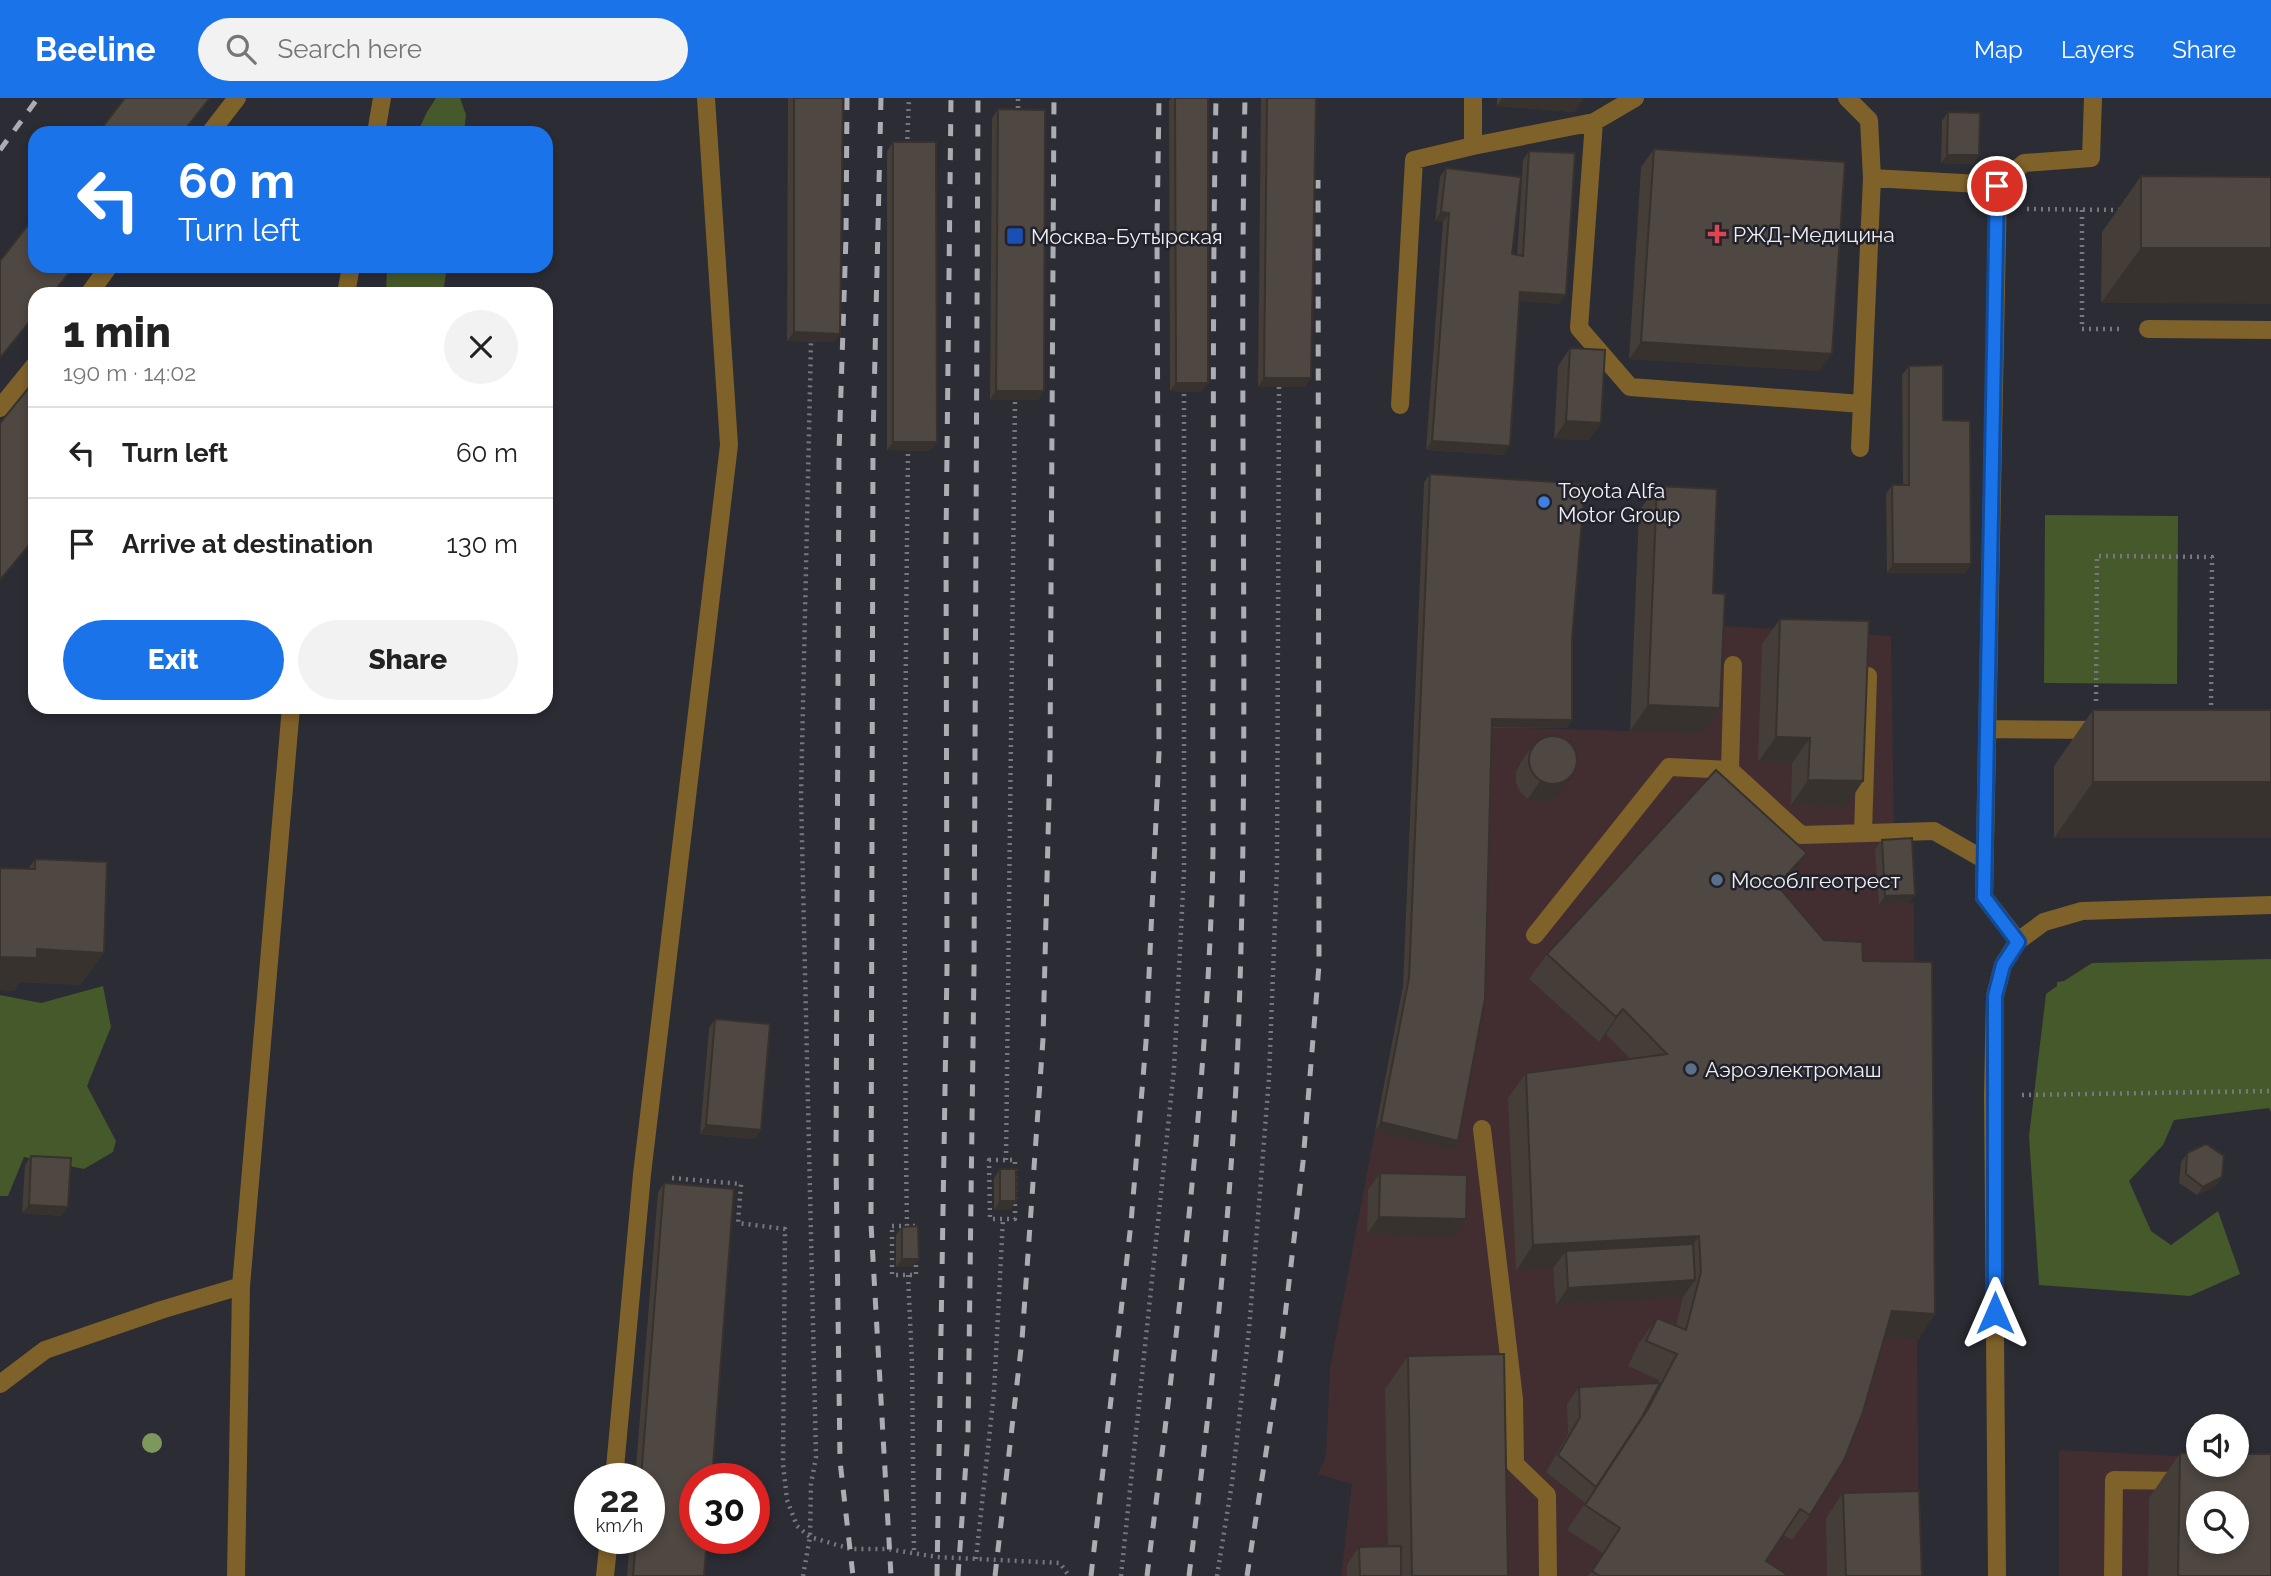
<!DOCTYPE html>
<meta charset="utf-8">
<style>
body{margin:0;font-family:Raleway,sans-serif;background:#f2f2f2;color:#222;height:100vh;display:flex;flex-direction:column;font-size:26px;white-space:nowrap}
*{box-sizing:border-box;margin:0}
p{font-size:23px;color:#767676}
.icon{flex:none;width:38px;height:38px;fill:none;stroke:currentColor;stroke-width:2;stroke-linecap:round;stroke-linejoin:round}
.map{position:relative;flex:1;overflow:hidden}
.sheet{position:absolute;left:28px;top:189px;width:525px;height:427px;display:flex;flex-direction:column;background:#fff;border-radius:21px;box-shadow:0 4px 10px #0003}
.sheet>*{flex:none}
.top-card{position:absolute;left:28px;top:28px;width:525px;height:147px;border-radius:21px;box-shadow:0 4px 10px #0003;background:#1a73e8;color:#fff;overflow:hidden}
.tools{position:absolute;left:2186px;top:1316px;display:grid;gap:14px}
.tools a{display:grid;place-items:center;width:63px;height:63px;border-radius:50%;background:#fff;box-shadow:0 4px 10px #0003;font-size:35px}
.speed{position:absolute;left:574px;top:1365px;display:flex;gap:14px;font-size:35px;font-weight:700;text-align:center}
.speed>*{display:grid;place-content:center;width:91px;height:91px;border-radius:50%;background:#fff;box-shadow:0 4px 10px #0003;line-height:1}
.speed small{font-size:18px;font-weight:400}
.speed .limit{border:10px solid #d22;background:#fff;color:#111}
.pin{position:absolute;display:grid;place-items:center;width:60px;height:60px;color:#fff;margin:-30px;border:4px solid #fff;border-radius:50%;box-shadow:0 2px 7px #0007}
.me{position:absolute;width:77px;margin:-38px;rotate:0deg;stroke-linejoin:round;filter:drop-shadow(0 0 5px #0008)}
.turn{display:flex;align-items:center;gap:24px;height:147px;padding:0 35px;font-size:32px}
.turn .icon{width:91px;height:91px;stroke-width:2.5}
.turn b{display:block;font-size:49px;line-height:60px}
.round{display:grid;place-items:center;flex:none;width:74px;height:74px;border-radius:37px;background:#f2f2f2}
.head{display:flex;align-items:center;justify-content:space-between;height:119px;padding:0 35px}
h1{font-size:42px;font-weight:800;line-height:52px}
.action{display:flex;gap:14px;margin-top:auto;padding:14px 35px}
.action a{flex:1;height:80px;border-radius:42px;background:#1a73e8;color:#fff;font-size:28px;font-weight:800;line-height:80px;text-align:center}
.action a+a{background:#f2f2f2;color:#222}
ul{padding:0;list-style:none}
li{display:flex;align-items:center;gap:21px;height:91px;padding:0 35px;border-top:2px solid #e0e0e0}
li div{flex:1}
li b{display:block;font-size:26px}
li em{font-style:normal}
header{display:flex;align-items:center;gap:42px;box-sizing:border-box;height:98px;padding:0 35px;background:#1a73e8;color:#fff}
header strong{font-size:33px}
nav{display:flex;gap:38px;margin-inline-start:auto;font-size:24px}
.search{width:490px;height:63px;background:#f2f2f2;display:flex;align-items:center;gap:18px;box-sizing:border-box;padding:0 24px;border-radius:38px;color:#767676;font-size:26px}
.map>svg:first-child{display:block}
.industrial{fill:#422e30;fill-rule:evenodd}
.green{fill:#45592a}
.lines{fill:none;stroke-linecap:round;stroke-linejoin:round}
.path{stroke:#77777f;stroke-width:4.5;stroke-dasharray:2 5;stroke-linecap:butt}
.lane{stroke:#7f612a;stroke-width:18}
.street{stroke:#7f612a;stroke-width:18}
.rail{stroke:#acacb3;stroke-width:5;stroke-dasharray:12 12;stroke-linecap:butt}
.tree{fill:#7d985d}
.wall{fill:#443d38}
.shaded-wall{fill:#37322e}
.building{fill:#4f4741;stroke:#37322e;stroke-width:2;fill-rule:evenodd}
.route-casing{stroke:#114b97;stroke-width:18}
.route{stroke:#1a73e8;stroke-width:12}
.health-dot{fill:#e0444e;stroke:#21222a;stroke-width:2.5}
.transit-dot{fill:#1a4fb4;stroke:#21222a;stroke-width:2.5}
.shop-dot{fill:#3f7fe0;stroke:#21222a;stroke-width:2.5}
.service-dot{fill:#5c6f8a;stroke:#21222a;stroke-width:2.5}
.labels{text-anchor:middle;dominant-baseline:central;stroke-width:5;stroke-linejoin:round;paint-order:stroke}
.poi-label{font-size:21px;fill:#efeff5;stroke:#21222a;text-anchor:start}
</style>
<header>
<strong>Beeline</strong>
<div class="search"><svg class="icon" aria-label="search" viewBox="0 0 24 24"><circle cx="10" cy="10" r="6"/><path d="M15 15l6 6"/></svg>Search here</div>
<nav><a>Map</a><a>Layers</a><a>Share</a></nav>
</header>
<div class="map">
<svg width="2271" height="1478" viewBox="0 0 2271 1478">
<rect width="100%" height="100%" fill="#2b2c34"/>
<path class="industrial" d="M1707 527 1891 538 1894 735 1909 805H1914L1919 1478H1341L1352 1386 1318 1376 1326 1358 1330 1271 1375 1033 1452 1051 1479 910 1486 629 1702 635Z
M2059 1352 2198 1359V1367H2236L2271 1478H2059ZM2198 1405H2236V1444H2198Z"/>
<path class="green" d="M436 0H460L466 17 464 35H417L427 14Z
M387 168H447L443 196H386Z
M2045 417 2178 418 2177 586 2044 585Z
M2271 861V1014L2269 1010 2174 1022 2163 1047 2129 1083 2151 1133 2171 1147 2218 1113 2240 1176 2190 1198 2039 1187 2029 1038 2046 896 2057 888V884L2064 883 2092 865Z
M103 888 111 929 87 988 116 1043 113 1054 84 1071 24 1059 8 1098H0V897L41 905Z"/>
<g class="lines">
<path class="path" d="M1018 17V0
M907 48 909 0
M2027 111 2123 112
M2082 112V231H2119
M2096 603 2097 458 2212 459 2211 618
M2022 997 2271 993
M989 1062H1015V1121H990Z
M1006 1062 1015 302
M672 1080 741 1086 738 1125 785 1131 783 1366 787 1402 797 1428 810 1439 851 1451H888L937 1459 1060 1465 1069 1478
M892 1128H916V1177H892Z
M907 1128C903 869 905 611 908 352
M908 1177 912 1265 914 1456
M976 1461 994 1294 1003 1121
M803 1478 810 1439 811 1386 816 1359 801 697 811 244
M1121 1478 1174 971 1184 773V293
M1217 1478 1232 1385 1249 1232 1269 980 1277 770 1279 288"/>
<path class="lane" d="M1473 0V48L1594 24 1635 0
M1847 0 1869 22 1872 80 1998 87 2024 65 2091 60 2093 0
M1594 24 1579 230 1630 289 1862 306
M210 35 237 0
M376 35 382 0
M1998 87 1984 799 2018 843
M89 196 109 168
M346 196 351 168
M2148 231 2271 232
M1400 307 1414 62 1473 48
M0 310 35 267
M1860 350 1872 80
M1733 567 1730 672 1801 737 1934 733 1985 762
M1988 631 2103 632
M1863 735 1868 578
M1535 837 1669 669 1730 672
M1482 1031 1514 1301 1515 1366 1547 1397 1548 1478
M0 1286 45 1252 161 1212 241 1188
M614 1381 642 1076 729 347 706 0
M236 1478 241 1188 291 609
M605 1478 609 1440
M2113 1478 2114 1382 2183 1383"/>
<path class="street" d="M1997 1478 1993 997 1995 898 2003 867 2018 843 2044 824 2082 813 2271 807"/>
<path class="rail" d="M847 0 846 139 839 354 836 1063 840 1363 853 1478
M881 0 873 343 871 1126 891 1478
M0 52 38 0
M937 1478 947 870 946 444 951 0
M958 1478 968 1335 974 869 978 0
M995 1478 1022 1242 1043 941 1050 660 1054 0
M1091 1478 1131 1125 1146 944 1159 655 1157 136 1159 0
M1147 1478C1174 1259 1202 1039 1211 819 1215 742 1212 665 1213 588 1214 392 1212 196 1216 0
M1189 1478C1210 1308 1229 1138 1237 967 1251 645 1238 322 1245 0
M1247 1478 1279 1270 1303 1064 1319 867 1318 82"/>
</g>
<circle class="tree" cx="152" cy="1345" r="10"/>
<path class="wall" d="M788 0H843L840 236 834 244 787 243Z
M1171 0H1208L1202 294 1170 293 1169 3Z
M1261 0H1316L1305 289H1258Z
M1497 0H1584L1574 14 1497 8Z
M998 11 1044 293 1038 302H990L992 20Z
M1948 14 1979 57 1973 66 1941 65 1942 23Z
M893 44 930 353 887 352V53Z
M1654 51 1820 273 1629 261 1641 69Z
M1529 53 1560 206 1519 203 1504 357 1426 352 1443 124 1435 123 1440 79 1446 70 1512 156 1517 157 1523 62Z
M2141 78 2271 79 2101 205 2102 134Z
M1570 250 1601 325 1589 342 1554 341 1558 268Z
M1909 268 1943 322 1971 466 1965 475H1887L1886 396 1892 387H1903L1902 277Z
M1430 376 1572 541V622L1566 630H1492L1452 1052 1375 1033 1403 888 1424 384Z
M1657 388 1720 610 1703 635 1630 633 1639 413Z
M1780 521 1846 709 1791 707 1792 665 1758 664 1762 546Z
M2093 612H2271V740H2054V668Z
M1533 647 1557 698 1548 704H1537L1528 701 1520 694 1516 685V674L1521 664Z
M1882 742 1909 805 1879 807 1875 751Z
M1807 755 1790 780 1780 790 1824 842 1863 863 1935 1216 1918 1242 1885 1239 1810 1417 1792 1442 1783 1437 1766 1463 1789 1478H1588L1603 1455 1567 1432 1585 1405 1546 1374 1568 1336 1567 1306 1579 1289 1657 1285 1659 1282 1628 1268 1639 1245 1657 1220 1676 1228 1683 1199 1556 1207 1553 1170 1516 1173 1508 1000 1526 975 1630 961 1606 936 1599 944 1529 881 1547 856Z
M35 761 81 887 20 884 14 893 0 892V770L28 771Z
M715 921 755 1041 700 1036 709 930Z
M2187 1055 2222 1079 2216 1088 2197 1097 2179 1085 2181 1064Z
M31 1058 62 1118 22 1115 25 1067Z
M1000 1071 1016 1103 1010 1112H994V1080Z
M1380 1075 1466 1121 1454 1139 1367 1136 1368 1092Z
M664 1085 704 1478H627L630 1440H649V1381H635L658 1094Z
M902 1129 919 1161 912 1169H896V1137Z
M1408 1258 1508 1478H1347V1467L1359 1449H1388L1385 1291Z
M2180 1355 2271 1478H2148L2149 1400Z
M1843 1395 1922 1478H1827L1826 1420Z"/>
<path class="shaded-wall" d="M1502 0H1584L1574 14 1497 8Z
M1947 57H1979L1973 66 1941 65Z
M1441 114 1449 115 1443 124 1435 123Z
M2141 150H2271V206L2101 205Z
M1520 194 1566 197 1560 206 1514 203Z
M794 234 840 236 834 244 787 243Z
M1641 244 1832 256 1820 273 1629 261Z
M1264 280H1311L1305 289H1258Z
M1176 285H1208L1202 294 1170 293Z
M996 293H1044L1038 302H990Z
M1566 323 1601 325 1589 342 1554 341Z
M1432 343 1510 348 1504 357 1426 352Z
M893 344H937L930 353 887 352Z
M35 440V441L0 484V482Z
M1893 466H1971L1965 475H1887Z
M1648 607 1720 610 1703 635 1630 633Z
M1492 621 1572 622 1566 630 1486 629Z
M1776 639 1810 640 1792 665 1758 664Z
M1575 673 1557 698 1548 704H1537L1528 701 1540 683Z
M1808 682 1863 683 1846 709 1791 707Z
M2093 684H2271V740H2054Z
M1807 755 1790 780 1760 813 1777 787Z
M1915 797 1909 805 1879 807 1885 798Z
M37 851 104 855 81 887 20 884 14 893 0 892V859Z
M1623 911 1606 936 1599 944 1616 919Z
M1381 1024 1458 1043 1452 1052 1375 1033Z
M706 1027 761 1032 755 1041 700 1036Z
M2222 1079 2216 1088 2197 1097 2203 1089Z
M1000 1103H1016L1010 1112H994Z
M29 1107 68 1109 62 1118 22 1115Z
M1379 1119 1466 1121 1454 1139 1367 1136Z
M1699 1138 1681 1163 1566 1153 1553 1170 1516 1173 1533 1147Z
M902 1161H919L912 1169H896Z
M1695 1182 1683 1199 1556 1207 1568 1190Z
M1892 1213 1935 1216 1918 1242 1874 1238Z"/>
<path class="building" d="M125 0H210L182 35H98Z
M794 0H843L840 236 794 234Z
M1175 0H1208V285H1176Z
M1267 0H1316L1311 280H1264Z
M998 11 1045 12 1044 293H996Z
M1948 14 1980 15 1979 57H1947Z
M893 44H936L937 344H893Z
M1654 51 1845 64 1832 256 1641 244Z
M1529 53 1575 55 1566 197 1520 194 1510 348 1432 343 1449 115 1441 114 1446 70 1521 79 1512 156 1523 158Z
M2141 78 2271 79V150H2141Z
M35 118V168H75L52 196H35V217L0 260V163Z
M1570 250 1605 252 1601 325 1566 323Z
M1943 267V322L1970 323 1971 466H1893L1892 387H1909V268Z
M35 282V440L0 482V325Z
M1430 376 1585 386 1572 541V622L1492 621 1485 901 1458 1043 1381 1024 1409 880Z
M1657 388 1717 391 1713 495 1725 496 1720 610 1648 607Z
M1780 521 1869 523 1863 683 1808 682 1810 640 1776 639Z
M2093 612H2271V684H2093Z
M1529 662a24 24 0 1 1 48 0a24 24 0 1 1-48 0Z
M1716 672 1807 755 1777 787 1824 842 1862 844 1863 863 1932 864 1935 1216 1892 1213 1863 1314 1844 1362 1810 1417 1800 1411 1766 1463 1789 1478H1600L1592 1473 1620 1430 1585 1407 1648 1311 1677 1256 1646 1243 1657 1220 1686 1232 1701 1174 1699 1138 1533 1147 1526 975 1667 956 1623 911 1616 919 1547 856Z
M1912 740 1915 797 1885 798 1882 742Z
M35 761 107 764 104 855 37 851V860L0 859V770L35 771Z
M715 921 770 926 761 1032 706 1027Z
M2206 1046 2224 1058 2222 1079 2203 1089 2186 1076 2187 1055Z
M31 1058 71 1060 68 1109 29 1107Z
M1000 1071H1016V1103H1000Z
M1380 1075 1467 1077 1466 1121 1379 1119Z
M664 1085 734 1091 712 1381H695V1440H707L704 1478H633L636 1440H649V1381H641Z
M918 1128 919 1161H902V1129Z
M1693 1146 1695 1182 1568 1190 1566 1153Z
M1504 1256 1508 1478H1412L1408 1258Z
M1660 1285 1642 1319 1596 1389 1558 1357 1580 1319 1579 1289Z
M2180 1355H2198V1367H2236V1356H2271V1478H2178ZM2198 1405H2236V1444H2198Z
M1919 1393 1922 1478H1846L1843 1395Z
M1401 1448V1478H1360L1359 1449Z"/>
<g class="lines">
<defs>
<path id="route" d="M1995 1215V898L2003 867 2018 844 1984 799 1997 88"/>
</defs>
<use href="#route" class="route-casing"/>
<use href="#route" class="route"/>
</g>
<path class="health-dot" d="M1713.5 125.5h7v7h7v7h-7v7h-7v-7h-7v-7h7z"/>
<rect class="transit-dot" x="1006" y="129" width="18" height="18" rx="3.5"/>
<circle class="shop-dot" cx="1544" cy="404" r="7"/>
<g class="service-dot">
<circle cx="1717" cy="782" r="7"/>
<circle cx="1691" cy="971" r="7"/>
</g>
<g class="labels">
<g class="poi-label">
<text x="1733" y="136">РЖД-Медицина</text>
<text x="1031" y="138">Москва-Бутырская</text>
<text x="1558" y="392">Toyota Alfa<tspan x="1558" dy="24">Motor Group</tspan></text>
<text x="1731" y="782">Мособлгеотрест</text>
<text x="1705" y="971">Аэроэлектромаш</text>
</g>
</g>
</svg>
<div class="tools">
<a><svg class="icon" aria-label="sound" viewBox="0 0 24 24"><path d="M4 9h4l5-4v14l-5-4H4zM17 9q2 3 0 6"/></svg></a>
<a><svg class="icon" aria-label="search" viewBox="0 0 24 24"><circle cx="10" cy="10" r="6"/><path d="M15 15l6 6"/></svg></a>
</div>
<div class="speed"><div>22<small>km/h</small></div><div class="limit">30</div></div>
<div class="pin" style="left:1997px;top:88px;background:#d93025"><svg class="icon" aria-label="arrive" viewBox="0 0 24 24"><path d="M6 21V4h12l-3 4 3 4H6"/></svg></div>
<svg class="me" style="left:1995px;top:1215px" viewBox="-20 -20 40 40"><path d="M0-17L14 15 0 8-14 15z" fill="#1a73e8" stroke="#fff" stroke-width="4"/></svg>
<div class="top-card">
<div class="turn"><svg class="icon" aria-label="left" viewBox="0 0 24 24"><path d="M17 20v-9H6M10 6l-5 5 5 5"/></svg><div><b>60 m</b>Turn left</div></div>
</div>
<section class="sheet">
<div class="head"><div><h1>1 min</h1><p>190 m · 14:02</p></div><a class="round"><svg class="icon" aria-label="close" viewBox="0 0 24 24"><path d="M6 6l12 12M18 6L6 18"/></svg></a></div>
<ul>
<li><svg class="icon" aria-label="left" viewBox="0 0 24 24"><path d="M17 20v-9H6M10 6l-5 5 5 5"/></svg><div><b>Turn left</b></div><em>60 m</em></li>
<li><svg class="icon" aria-label="arrive" viewBox="0 0 24 24"><path d="M6 21V4h12l-3 4 3 4H6"/></svg><div><b>Arrive at destination</b></div><em>130 m</em></li>
</ul>
<div class="action"><a>Exit</a><a>Share</a></div>
</section>
</div>
